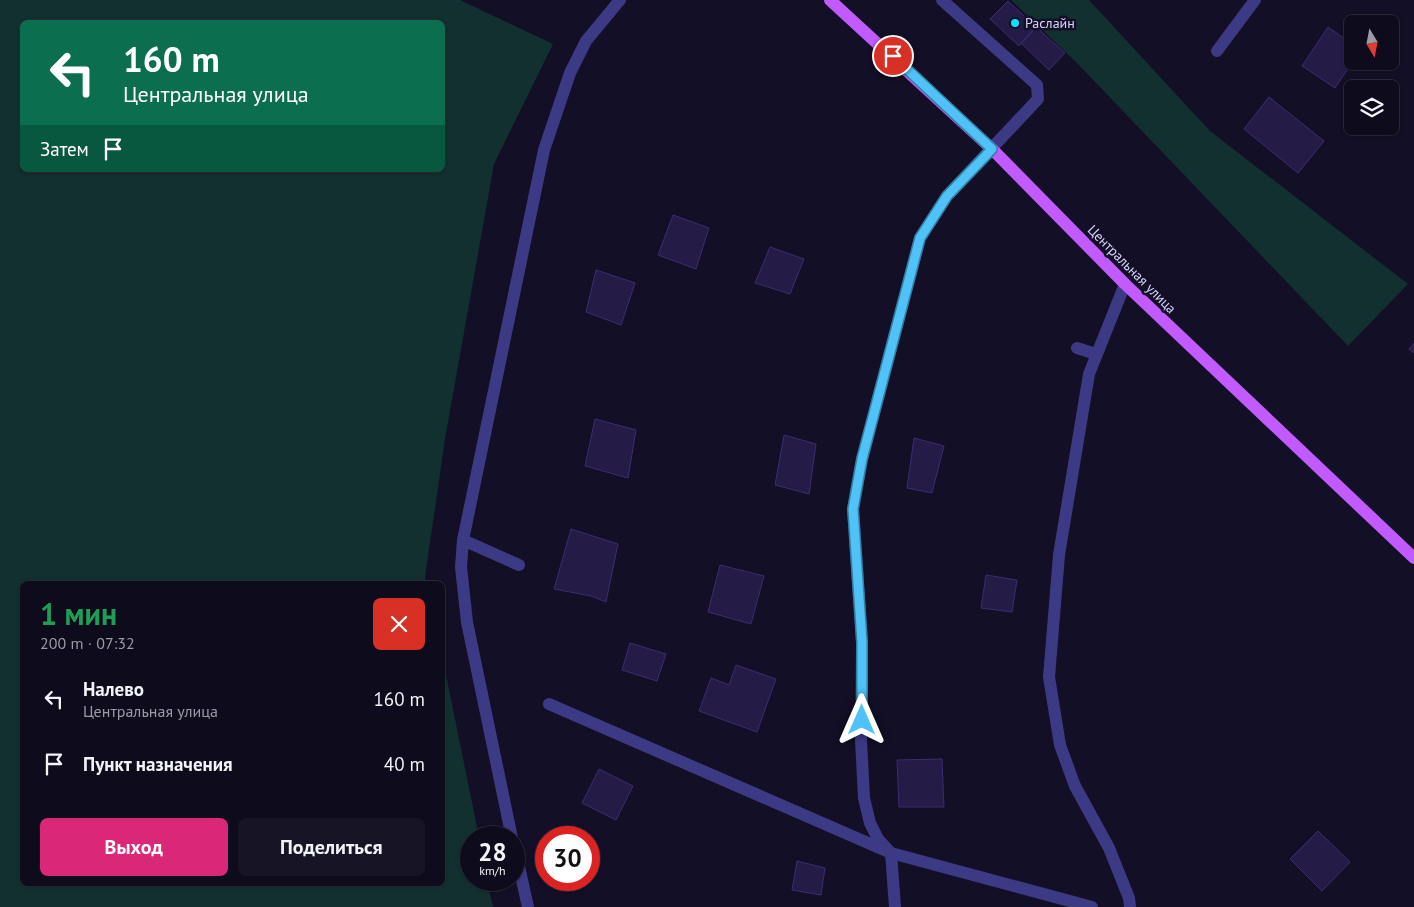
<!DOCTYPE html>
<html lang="ru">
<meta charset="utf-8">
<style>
body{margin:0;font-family:"PT Sans",sans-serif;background:#171425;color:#f1f3f6;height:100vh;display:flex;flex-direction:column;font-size:19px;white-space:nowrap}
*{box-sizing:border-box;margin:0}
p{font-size:16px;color:#9b9ba3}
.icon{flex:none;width:28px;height:28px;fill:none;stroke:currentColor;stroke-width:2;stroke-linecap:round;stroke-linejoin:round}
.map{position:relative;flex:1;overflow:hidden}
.panel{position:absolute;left:20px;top:581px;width:425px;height:305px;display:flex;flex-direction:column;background:#0e0b1c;border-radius:8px;box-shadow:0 1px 4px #0004,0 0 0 1px #2e2b3b}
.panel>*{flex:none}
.guide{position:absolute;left:20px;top:20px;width:425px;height:152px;border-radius:8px;box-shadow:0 1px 4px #0004,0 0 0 1px #2e2b3b;background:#0b6e4f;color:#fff;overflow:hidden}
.needle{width:32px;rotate:170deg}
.controls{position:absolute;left:1344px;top:15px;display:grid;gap:10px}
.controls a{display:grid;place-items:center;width:55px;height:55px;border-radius:8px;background:#0e0b1c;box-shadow:0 1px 4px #0004,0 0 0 1px #2e2b3b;font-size:25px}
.speed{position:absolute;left:460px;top:826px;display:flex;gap:10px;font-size:25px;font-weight:700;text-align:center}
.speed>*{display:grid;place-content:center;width:65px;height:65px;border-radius:50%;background:#0e0b1c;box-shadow:0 1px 4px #0004,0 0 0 1px #2e2b3b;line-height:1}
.speed small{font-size:12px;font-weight:400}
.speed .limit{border:8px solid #d22;background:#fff;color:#111}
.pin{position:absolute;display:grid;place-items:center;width:42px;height:42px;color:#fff;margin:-21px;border:2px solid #fff;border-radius:50%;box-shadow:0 1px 5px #0007}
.me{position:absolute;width:55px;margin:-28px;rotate:0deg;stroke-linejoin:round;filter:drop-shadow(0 0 4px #0008)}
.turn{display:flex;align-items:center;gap:18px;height:105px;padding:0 20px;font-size:22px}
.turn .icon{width:65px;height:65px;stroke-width:2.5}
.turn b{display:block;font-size:35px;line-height:42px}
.then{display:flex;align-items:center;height:48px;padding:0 20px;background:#0003;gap:10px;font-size:19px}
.round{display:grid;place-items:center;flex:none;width:52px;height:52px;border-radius:8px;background:#171425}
.overview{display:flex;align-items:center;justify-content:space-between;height:85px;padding:0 20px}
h1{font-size:30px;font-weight:800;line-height:38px;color:#1e9e55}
.cta{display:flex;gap:10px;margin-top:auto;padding:10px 20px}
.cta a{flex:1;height:58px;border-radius:8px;background:#db2777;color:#fff;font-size:20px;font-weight:800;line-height:58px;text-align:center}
.cta a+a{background:#171425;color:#f1f3f6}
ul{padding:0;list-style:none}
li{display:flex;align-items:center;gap:15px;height:65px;padding:0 20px}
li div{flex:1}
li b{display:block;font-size:19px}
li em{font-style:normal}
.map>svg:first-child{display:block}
.green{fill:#12302f;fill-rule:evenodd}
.building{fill:#241b47;stroke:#3b2d73}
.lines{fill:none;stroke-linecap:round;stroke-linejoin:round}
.minor{stroke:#3d3a85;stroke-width:12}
.major{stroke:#c25bff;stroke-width:12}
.route-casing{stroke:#337fa1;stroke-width:12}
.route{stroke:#4fc3f7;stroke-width:9}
.poi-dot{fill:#00e5ff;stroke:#130f26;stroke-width:2}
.labels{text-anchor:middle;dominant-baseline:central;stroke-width:5;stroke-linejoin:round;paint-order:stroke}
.poi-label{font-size:14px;fill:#d9d4ff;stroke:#130f26;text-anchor:start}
.street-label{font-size:14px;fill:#d9d4ff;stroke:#130f26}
</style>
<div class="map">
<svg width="1414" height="907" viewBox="0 0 1414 907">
<rect width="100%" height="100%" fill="#130f26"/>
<path class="green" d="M0 0H460L553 44 494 164 445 439 425 577 427 584H22V884H442L443 660 479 837 471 838V880H487L493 907H0ZM22 22H442V170H22Z
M1011 0H1089L1210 131 1408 284 1348 346 1076 62Z"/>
<path class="building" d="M1008 1 1036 27 1019 46 990 19Z
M1036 27 1065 53 1049 70 1021 43Z
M1328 27 1352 44 1353 61 1335 88 1302 66Z
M1269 97 1324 141 1298 173 1244 129Z
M673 215 709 228 696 269 658 255Z
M770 247 804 259 790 294 755 283Z
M596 270 635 283 621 325 586 312Z
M1414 343V353L1409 349Z
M595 419 636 430 628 478 585 466Z
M784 435 816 444 809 494 775 485Z
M914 438 944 446 932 493 907 488Z
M571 529 618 544 606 602 591 596 554 589Z
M720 565 764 576 751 624 708 612Z
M986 575 1017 580 1012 612 981 608Z
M630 643 666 654 657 681 622 670Z
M736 665 776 679 757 732 699 711 711 678 729 685Z
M942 759 944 807H899L897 760Z
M599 769 633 786 616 820 582 803Z
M1318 831 1350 862 1322 891 1290 859Z
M797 861 825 868 821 895 792 890Z"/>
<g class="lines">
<path class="minor" d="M1217 51 1255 0
M1125 284 1089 374 1059 555 1049 677 1060 745 1075 786 1109 848 1129 898 1130 907
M1077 348 1096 354
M463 540 519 565
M549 704 891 853 1092 907
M512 838 467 622 461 567 463 540 544 150 570 73 586 41 620 0
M514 844 528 907
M895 907 891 853 878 839 870 823 864 798 861 740 862 643 853 509 862 459 920 238 947 196 1038 99 1037 85 942 0"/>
<path class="major" d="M830 0 992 149 1125 284 1414 558"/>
</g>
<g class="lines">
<defs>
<path id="route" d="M862 720V642L853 509 862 459 920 238 947 196 992 149 893 56"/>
</defs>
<use href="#route" class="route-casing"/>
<use href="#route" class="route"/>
</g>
<circle class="poi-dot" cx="1015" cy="23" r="5"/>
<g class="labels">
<g class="poi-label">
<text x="1025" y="23">Раслайн</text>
</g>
<g class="street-label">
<text transform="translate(1132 269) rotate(45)">Центральная улица</text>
</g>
</g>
</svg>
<div class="controls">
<a><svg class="needle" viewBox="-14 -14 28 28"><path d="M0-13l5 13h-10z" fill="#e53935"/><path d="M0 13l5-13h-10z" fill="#9b9ba3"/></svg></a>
<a><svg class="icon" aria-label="layers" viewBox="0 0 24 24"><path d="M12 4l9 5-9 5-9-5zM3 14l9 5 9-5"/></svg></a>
</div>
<div class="speed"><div>28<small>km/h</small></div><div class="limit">30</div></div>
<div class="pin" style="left:893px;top:56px;background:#d93025"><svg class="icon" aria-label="arrive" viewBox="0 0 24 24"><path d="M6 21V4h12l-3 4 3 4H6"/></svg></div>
<svg class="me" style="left:862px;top:720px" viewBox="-20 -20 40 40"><path d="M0-17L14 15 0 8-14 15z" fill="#4fc3f7" stroke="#fff" stroke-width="4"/></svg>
<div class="guide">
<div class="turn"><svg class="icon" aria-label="left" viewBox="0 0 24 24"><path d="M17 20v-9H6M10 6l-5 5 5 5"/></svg><div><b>160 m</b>Центральная улица</div></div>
<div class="then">Затем<svg class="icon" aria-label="arrive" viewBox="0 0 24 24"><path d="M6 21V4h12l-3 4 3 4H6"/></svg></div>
</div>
<section class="panel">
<div class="overview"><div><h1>1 мин</h1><p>200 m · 07:32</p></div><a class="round" style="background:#d93025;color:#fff"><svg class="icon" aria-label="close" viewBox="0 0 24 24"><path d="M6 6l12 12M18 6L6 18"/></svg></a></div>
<ul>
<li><svg class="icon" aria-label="left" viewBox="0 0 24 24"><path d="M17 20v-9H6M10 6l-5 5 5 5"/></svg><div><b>Налево</b><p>Центральная улица</p></div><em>160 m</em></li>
<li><svg class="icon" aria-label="arrive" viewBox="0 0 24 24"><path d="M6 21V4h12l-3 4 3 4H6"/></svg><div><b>Пункт назначения</b></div><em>40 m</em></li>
</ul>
<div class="cta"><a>Выход</a><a>Поделиться</a></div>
</section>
</div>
